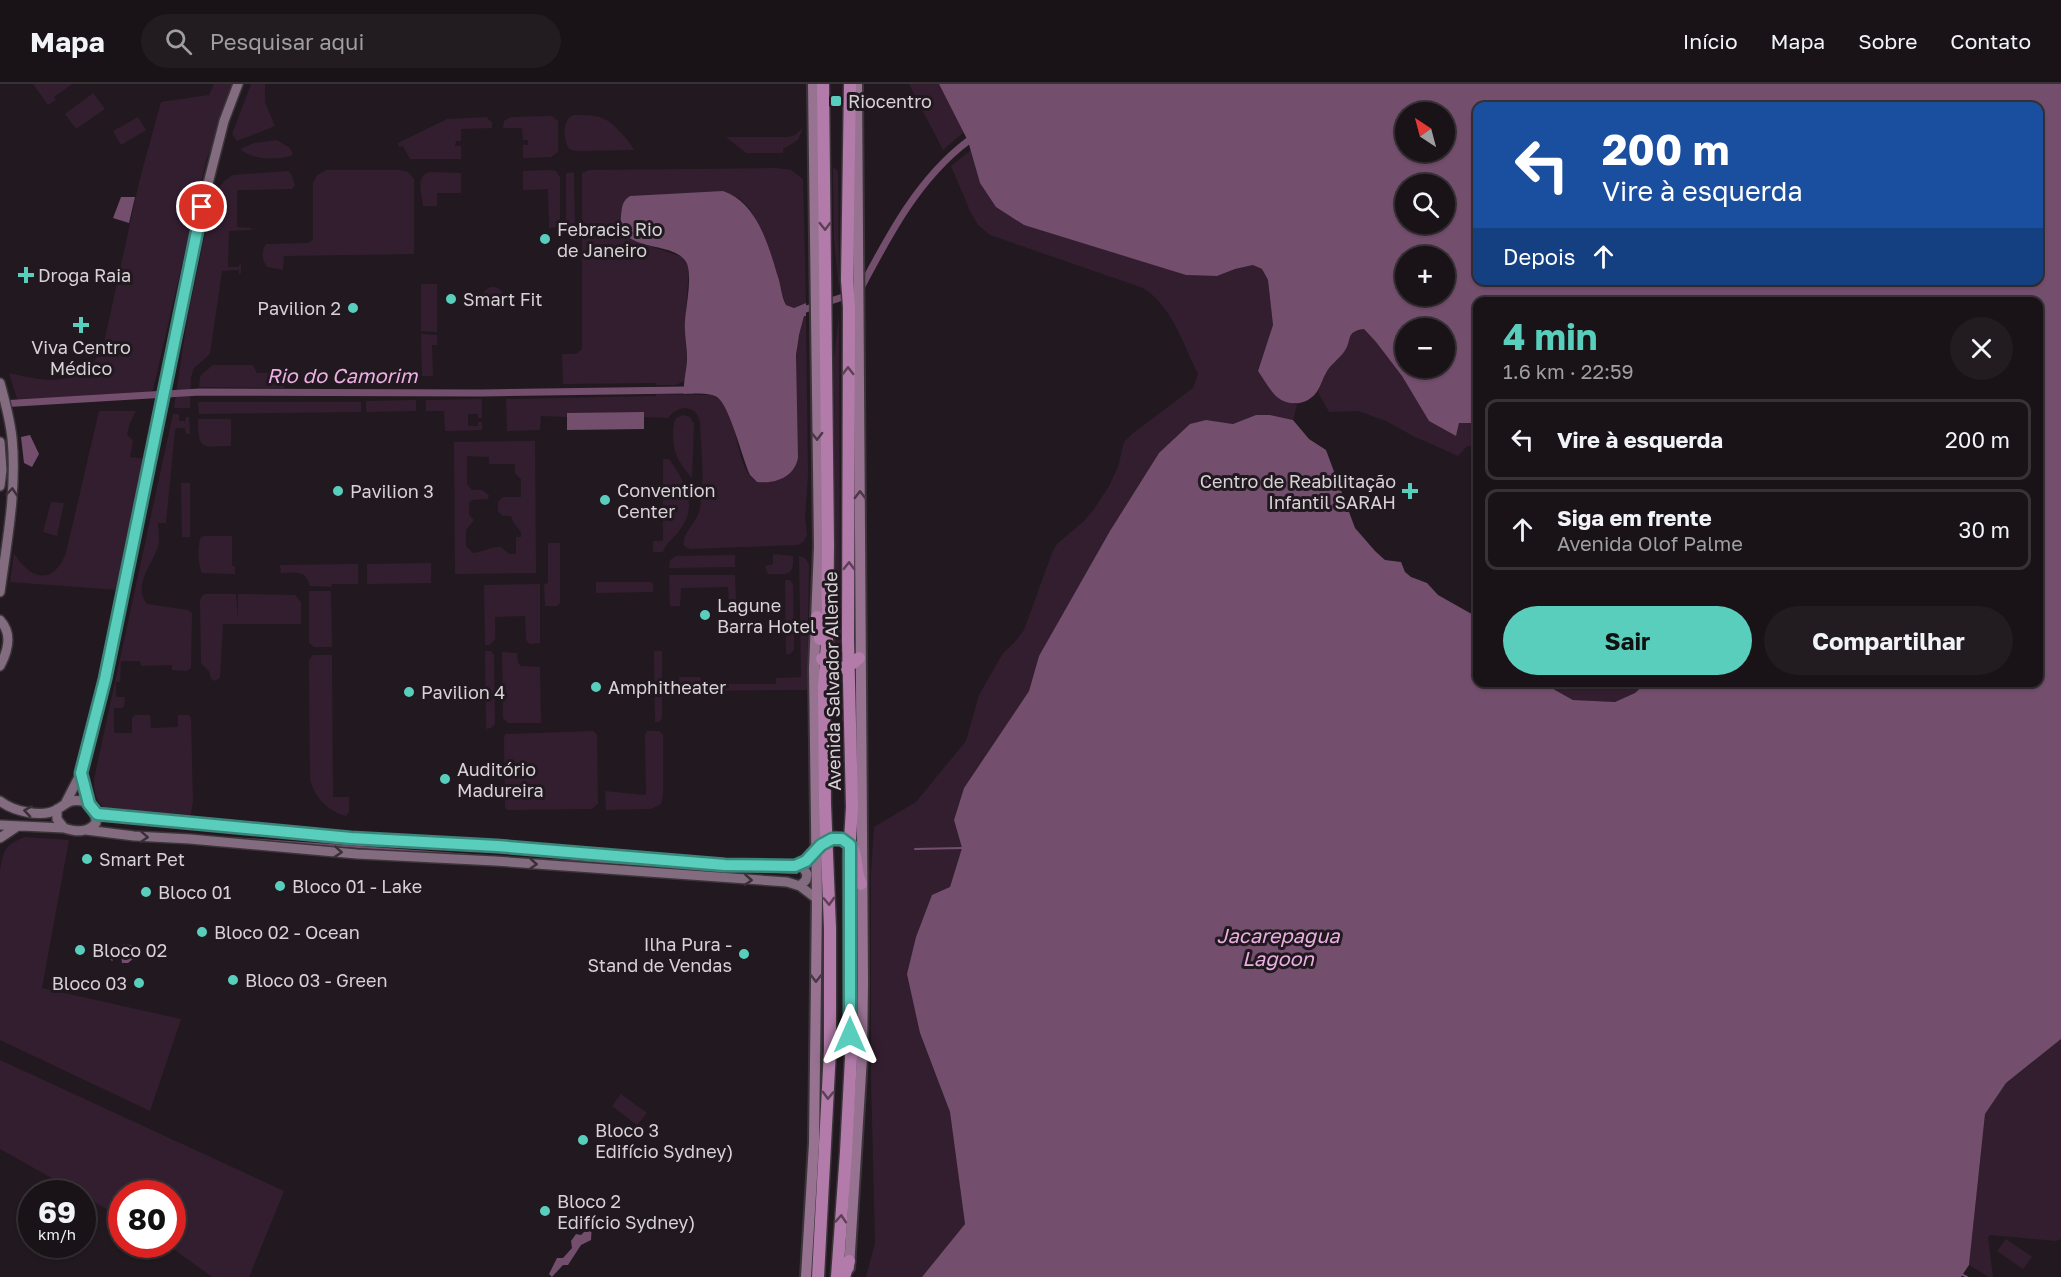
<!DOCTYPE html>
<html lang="pt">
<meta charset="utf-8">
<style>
body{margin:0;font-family:"Golos Text",sans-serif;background:#221c20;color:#f1f3f6;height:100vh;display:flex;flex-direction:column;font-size:22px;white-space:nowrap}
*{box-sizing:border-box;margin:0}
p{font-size:20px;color:#9f9ea1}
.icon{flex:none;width:33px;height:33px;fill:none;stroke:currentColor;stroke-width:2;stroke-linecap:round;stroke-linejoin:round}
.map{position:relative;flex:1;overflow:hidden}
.details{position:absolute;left:1473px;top:213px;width:570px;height:390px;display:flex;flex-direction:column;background:#191317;border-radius:12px;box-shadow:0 2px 4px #0004,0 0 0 2px #373236}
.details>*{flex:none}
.top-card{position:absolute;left:1473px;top:18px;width:570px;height:183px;border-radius:12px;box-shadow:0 2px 4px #0004,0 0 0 2px #373236;background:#1a4fa0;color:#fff;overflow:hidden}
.needle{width:39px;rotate:324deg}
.tools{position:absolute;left:1395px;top:18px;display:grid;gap:12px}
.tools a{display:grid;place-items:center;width:60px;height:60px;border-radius:50%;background:#191317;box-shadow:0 2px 4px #0004,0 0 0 2px #373236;font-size:30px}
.speed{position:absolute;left:18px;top:1096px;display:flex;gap:12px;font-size:30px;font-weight:700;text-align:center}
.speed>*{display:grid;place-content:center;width:78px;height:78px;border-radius:50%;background:#191317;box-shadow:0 2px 4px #0004,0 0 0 2px #373236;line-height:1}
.speed small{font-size:15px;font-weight:400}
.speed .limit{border:9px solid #d22;background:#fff;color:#111}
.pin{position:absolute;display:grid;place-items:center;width:51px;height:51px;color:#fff;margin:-26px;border:3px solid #fff;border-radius:50%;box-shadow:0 2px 6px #0007}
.me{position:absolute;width:66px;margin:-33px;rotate:0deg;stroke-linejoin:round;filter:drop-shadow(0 0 4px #0008)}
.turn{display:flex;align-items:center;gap:21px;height:126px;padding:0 30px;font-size:27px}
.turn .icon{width:78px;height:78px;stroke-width:2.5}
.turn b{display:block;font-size:42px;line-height:51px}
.then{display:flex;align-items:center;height:57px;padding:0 30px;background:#0003;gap:12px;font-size:22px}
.round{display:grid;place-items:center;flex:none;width:63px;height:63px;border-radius:32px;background:#221c20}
.overview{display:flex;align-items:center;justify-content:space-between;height:102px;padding:0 30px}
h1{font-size:36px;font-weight:700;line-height:45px;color:#5acebd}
.cta{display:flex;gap:12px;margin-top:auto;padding:12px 30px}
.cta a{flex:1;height:69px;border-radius:36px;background:#5acebd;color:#111;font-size:24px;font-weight:700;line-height:69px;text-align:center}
.cta a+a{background:#221c20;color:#f1f3f6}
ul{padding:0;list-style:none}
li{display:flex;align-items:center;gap:18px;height:81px;margin:0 12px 9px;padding:0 18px;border:3px solid #373236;border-radius:12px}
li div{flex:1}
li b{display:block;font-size:22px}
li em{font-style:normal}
header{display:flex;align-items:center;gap:36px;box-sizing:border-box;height:84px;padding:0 30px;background:#191317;border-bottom:2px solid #373236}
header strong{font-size:28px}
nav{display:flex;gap:33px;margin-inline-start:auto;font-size:21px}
.search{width:420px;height:54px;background:#221c20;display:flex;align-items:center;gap:15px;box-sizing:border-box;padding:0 21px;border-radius:33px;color:#9f9ea1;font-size:22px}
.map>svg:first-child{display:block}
.green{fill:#331e30;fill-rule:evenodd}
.water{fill:#734e6d;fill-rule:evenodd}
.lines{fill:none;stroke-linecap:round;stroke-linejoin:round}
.stream{stroke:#734e6d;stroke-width:2}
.canal{stroke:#734e6d;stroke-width:7}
.secondary-casing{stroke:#3b353a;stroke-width:12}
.primary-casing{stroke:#3b353a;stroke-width:14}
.highway-casing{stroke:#3b353a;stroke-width:15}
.secondary{stroke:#836c7f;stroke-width:9}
.primary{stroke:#977291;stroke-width:10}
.highway{stroke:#b27ba9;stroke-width:12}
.oneway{stroke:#5b4056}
.oneway2{stroke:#4a3847}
.oneway3{stroke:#3a2e37}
.route-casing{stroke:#3a867b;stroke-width:15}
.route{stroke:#5acebd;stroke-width:10}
.poi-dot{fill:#5acebd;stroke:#21191f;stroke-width:2}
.labels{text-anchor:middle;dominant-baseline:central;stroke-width:6;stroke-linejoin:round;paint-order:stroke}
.poi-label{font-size:18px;fill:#d7d2d6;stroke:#21191f;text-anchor:start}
.street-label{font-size:18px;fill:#d7d2d6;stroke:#21191f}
.water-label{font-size:20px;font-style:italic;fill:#ecafe2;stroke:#21191f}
</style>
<header>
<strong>Mapa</strong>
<div class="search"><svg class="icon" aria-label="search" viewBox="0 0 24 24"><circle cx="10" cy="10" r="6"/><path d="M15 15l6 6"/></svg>Pesquisar aqui</div>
<nav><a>Início</a><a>Mapa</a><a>Sobre</a><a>Contato</a></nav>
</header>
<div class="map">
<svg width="2061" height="1193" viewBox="0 0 2061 1193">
<rect width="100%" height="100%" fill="#21191f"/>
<path class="green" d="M33 0H72L54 13 56 16 48 21Z
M214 0H236L206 77 153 306 143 311 17 315 9 289C49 298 74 304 102 268L139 98 161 18 209 11Z
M251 0H265V18L275 42 237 57 232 50Z
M909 0H939L964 48 943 66Z
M93 9 105 25 76 45 65 30Z
M573 31C597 31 606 31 622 50 627 55 631 60 634 66L576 67 569 65C563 55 562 36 573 31Z
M552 32 558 37V68L551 73 523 74V61H528V56H523L522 44H503L504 37 511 33Z
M138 33 146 46 121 61 113 47Z
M486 33 492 38V44L461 45V57H456L455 62H461V75H410L403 62 399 63 398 59 447 35Z
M803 44 798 56 783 65V69H746L726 53H788L795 51Z
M277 56 290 64 293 70 291 72C274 76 253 76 240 65L254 59Z
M971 66 980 99 1116 167 1186 191 1217 192 1235 185 1254 181 1262 185 1268 196 1273 242 1258 287C1271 305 1274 314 1297 321L1293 336 1270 331H1256L1233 340 1206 336 1039 572 1029 607 964 704 954 736 962 764 950 803 920 949 950 1028 965 1140 922 1193H866L875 1159 871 992V789L874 743 916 718 966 657 979 611 1003 569 1014 559 1024 546 1052 469 1057 460 1084 437 1094 425 1109 402 1118 383 1124 358 1132 350 1193 304 1198 290C1183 260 1172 222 1143 204L990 151 978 141 971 129 951 82Z
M833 83 838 87 839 207 834 155Z
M776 84 791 86 803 95 806 219 794 224 786 221 757 139 749 124 740 115 723 107 623 147 635 157 682 173 689 184 685 241 687 285 684 297 676 301H656V299L563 300 562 270H576L582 265V89L589 86Z
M326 86H400L408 88 414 95V170L284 172 283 186 267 183C262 177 261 166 266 160L308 159 313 156V99L317 91Z
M549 86 556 87 560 93V134L557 143 549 144 548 105 523 106V87Z
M288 87 291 90 295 101 292 105 237 106V143L252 144 250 146 229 147 228 183H238L241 179V189L239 190V186L222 187 210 270 194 284 191 293 190 324H174L187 236 211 121C216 108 220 98 233 91Z
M429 88 461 89V109H437V122H423C422 110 415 93 429 88Z
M574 88 575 149 573 153 570 154 566 150V89Z
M421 200H437V248L421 247Z
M482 214a11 11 0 1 1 22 0a11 11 0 1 1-22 0Z
M839 229 840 579 832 577 835 467 834 274Z
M804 232H806L808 392 805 434 807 451 803 458 798 461 690 465 684 462C681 449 698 438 700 424 705 397 701 366 700 338 697 321 678 320 668 334L644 333V329H567V333L541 332 540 346 507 347 506 315 656 312V310L711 311C742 321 731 382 757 398L796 282 797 259Z
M1364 245 1376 258 1402 292 1429 337 1456 352 1459 339H1472L1477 342V363L1467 362 1458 372 1413 352 1386 337 1358 327 1329 328 1318 308 1326 288 1346 265 1349 252 1356 247Z
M421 250 437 251V261H432L433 292H422Z
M213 281H253L257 289H284V304L199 303 200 292Z
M482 315V334H478V330H468V342H478V338H482V346L445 347 444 327H426V316Z
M416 316V327L366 328V317Z
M198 318H361V328L199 330Z
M99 327H136L130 339 127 351 133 356 130 373 145 375 118 506 10 498 14 469C30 496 53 502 66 469Z
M173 330H179V337H184V340L186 333H189L190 350H186L185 344H177L175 346 166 439H158C158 446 160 456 158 463 152 481 132 502 147 520L188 526 192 529 191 584 187 587 172 586V581L141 582 140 577H121L120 598H116V613H125L124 622 122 624H114V649H132V634L135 631H150L151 644 178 643V631H189L191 635 193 718 191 730 187 733C170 732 118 733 106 725 95 718 94 706 94 695Z
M683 331 690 333 694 340 692 394C675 375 671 364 674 338L676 334Z
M198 335H231V362C202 362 198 368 198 335Z
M535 357 536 489 455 490 454 358ZM467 372 489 373V380H515V389L521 395V413H503L498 418V427L503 432H511L513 438 521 448V453H516V470H509L501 463C488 463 484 468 473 469L466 462V446L474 436 469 431V419L472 416 488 415 489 411 482 406H472L467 400Z
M663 375H669C682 394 698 417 683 441 678 451 667 457 663 468H653V457H663Z
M181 399H190V453H182Z
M51 418 64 419 57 452 43 448Z
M205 452H232V482H235V490L202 489C198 480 197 462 201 453Z
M548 459H560V519L557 522H545L544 500 548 499Z
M773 470 793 472C795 494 785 490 768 490L765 482 773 480Z
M735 471V483L669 484 670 476 676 472Z
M799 472 805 474 809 480 807 606 680 607 679 593H699L701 595 702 600H776V594L801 593Z
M431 479V499L367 500V480Z
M358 480V500H332L331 503 310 502C305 485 296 489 281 489L280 481Z
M669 491H735L736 520H729L728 503 681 504 680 522H670Z
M785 496H790L793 500 794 566 790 570H786Z
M597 498H651L653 500V508L596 509V499Z
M540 500V559L530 560 526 556 525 532 495 533V555L490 561H485L484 501Z
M309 507H331L332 563H314L309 559Z
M206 510H236L238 536V510L295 511 301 518V540H223L220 594 214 597 211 595 209 587 201 579 200 516 203 511Z
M485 567H491L494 571 495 640 491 644 486 645Z
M654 567H662V634L659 638H655Z
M502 568 517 569 518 579 521 582 540 583 541 639H508L503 634Z
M313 571H332L333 713H349V728L346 732C328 727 314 713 310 695L309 576Z
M1548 599H1647L1635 609 1615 618 1573 616 1555 606Z
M593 647 597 651 598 720 592 725 508 726 505 724 504 654 505 650Z
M647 647H659L663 651V711L661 720 651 725 606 726 605 707 644 711 646 710 645 650Z
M25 753 69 756 42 904 181 935 150 1027 0 956V788C3 767 4 761 25 753Z
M2061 955V1155L2056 1157 1990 1151 1988 1153 1993 1193H1989L1969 1181 1985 1030 2006 999Z
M0 976 284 1107 249 1193H212L168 1161H172V1110H122L121 1133 0 1065Z
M621 1010 647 1029 637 1041 612 1022Z
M2006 1155 2032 1173 2023 1185 1997 1167Z"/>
<path class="water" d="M939 0H2061V955L2006 999 1985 1030 1969 1181 1961 1193H922L965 1140 950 1028 920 949 907 890 916 853 932 811 950 803 962 764 954 736 964 704 1029 607 1039 572 1110 447 1159 369 1190 340 1206 336 1233 340 1256 331H1270L1293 336 1309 355 1326 366 1355 444 1375 467 1385 476 1401 478 1405 488 1411 493 1427 499 1438 511 1477 533 1478 598 1548 599 1555 606 1573 616 1615 618 1635 609 1647 598H2038V218H1478L1477 342 1472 339H1459L1456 352 1429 337 1402 292 1376 258 1364 245C1344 248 1353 256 1344 268 1339 275 1330 281 1326 289 1323 294 1321 301 1318 306 1309 322 1286 324 1274 310 1268 303 1263 294 1258 287L1273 241 1268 196 1262 185 1253 181 1235 185 1217 192 1186 191 1024 141 996 123 980 99 968 57ZM1478 22H2038V196H1478ZM1406 28H1444V68H1406ZM1406 100H1444V140H1406ZM1406 172H1444V212H1406ZM1406 244H1444V284H1406Z
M723 107C756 118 768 159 777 190 781 200 781 212 786 221L794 224 806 219V232H804L799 251 796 271 798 374C794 393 776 400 757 398L750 391C742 374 730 322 717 313 708 308 694 310 684 310 683 297 687 286 687 274 687 262 684 249 685 237 686 223 693 189 686 178 672 155 618 171 621 132 622 123 622 117 630 112Z
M121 113H135L129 139 113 134Z
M644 328V345L567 346V329Z
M30 351 39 370 32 383 24 379 21 353Z
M117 860 120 863 124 860 137 862 138 867 133 869V875L128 879H122L121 871 119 868 114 870 115 874 112 877 106 871 102 873 99 872V868L102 867 108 869 111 868 112 862Z
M592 1140 591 1156 581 1161 568 1181H563L552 1193 549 1190 557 1174H563L572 1164 571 1157 576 1150 581 1151Z"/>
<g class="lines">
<path class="stream" d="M231 754 486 772
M915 765 962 764
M511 774 797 789
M1961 1190 1967 1193"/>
<path class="canal" d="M858 205 862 202C890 149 919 94 968 57
M806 225 849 211
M0 320 200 308 482 309 684 306"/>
<defs>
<path id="secondary" d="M0 299C5 317 10 336 12 354 17 405 7 457 0 508
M0 358 2 386 0 402
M0 536C13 550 8 567 0 582
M81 689 89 720
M0 717C13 727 41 734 56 726 68 719 68 715 83 717L95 727 96 739C87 749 76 748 64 744L57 735V725
M66 718 81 689 105 595 202 123 224 37 238 0
M97 730 351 754 497 762 725 781 795 782 806 777 816 767
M0 741 64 744
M86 746 134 752 190 755 357 770 495 777 787 798 800 802 817 815
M0 754 15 744
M800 802 806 796 807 790 801 780"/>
<path id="primary" d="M849 1184 862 973 863 898 857 0
M806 1193 814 1059 817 815 814 585 819 463 813 0"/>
<path id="highway" d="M817 533 820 543V555
M822 575C833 589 848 585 859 574
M816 767 829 756 835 754C864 759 851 781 861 800
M818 1193 830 966V844L825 720 824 603 827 558 828 461 823 0
M837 1193 846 1068 851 974 849 773 852 723 848 556 849 223 847 196 850 0
M844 1193 849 1177"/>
</defs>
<use href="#secondary" class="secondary-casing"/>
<use href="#primary" class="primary-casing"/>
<use href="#highway" class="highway-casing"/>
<use href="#secondary" class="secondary"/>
<use href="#primary" class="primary"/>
<use href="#highway" class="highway"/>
</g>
<defs><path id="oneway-chevron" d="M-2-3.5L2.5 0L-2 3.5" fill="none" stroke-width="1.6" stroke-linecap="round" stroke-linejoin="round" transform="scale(1.5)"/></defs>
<g class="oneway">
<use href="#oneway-chevron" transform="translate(825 142) rotate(89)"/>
<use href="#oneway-chevron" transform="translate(848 287) rotate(-90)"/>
<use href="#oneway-chevron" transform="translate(849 482) rotate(-89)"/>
<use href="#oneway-chevron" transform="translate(829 817) rotate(88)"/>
<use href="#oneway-chevron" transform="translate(828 1011) rotate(92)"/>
<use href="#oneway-chevron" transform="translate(841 1135) rotate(-86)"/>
</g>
<g class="oneway2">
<use href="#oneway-chevron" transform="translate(817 352) rotate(89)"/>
<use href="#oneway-chevron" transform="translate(860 411) rotate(-90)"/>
<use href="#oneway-chevron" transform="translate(816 894) rotate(91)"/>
</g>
<g class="oneway3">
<use href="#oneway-chevron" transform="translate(12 408) rotate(-85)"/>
<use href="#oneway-chevron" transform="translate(28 727) rotate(-171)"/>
<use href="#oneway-chevron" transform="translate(144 753) rotate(3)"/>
<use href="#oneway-chevron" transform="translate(338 768) rotate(4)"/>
<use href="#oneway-chevron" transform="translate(533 780) rotate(4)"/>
<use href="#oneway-chevron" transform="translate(748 796) rotate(4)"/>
</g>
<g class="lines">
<defs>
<path id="route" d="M202 123 105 595 81 689 89 720 97 730 351 754 497 762 725 781 795 782 806 777 821 761 832 755H842L850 761V951"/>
</defs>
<use href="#route" class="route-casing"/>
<use href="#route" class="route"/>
</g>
<g class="poi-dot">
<rect x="830" y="11" width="12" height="12" rx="3"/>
<circle cx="545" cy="155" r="6"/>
<path d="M23 182h6v6h6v6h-6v6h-6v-6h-6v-6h6z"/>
<circle cx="451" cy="215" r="6"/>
<circle cx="353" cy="224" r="6"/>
<path d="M78 232h6v6h6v6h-6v6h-6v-6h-6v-6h6z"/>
<circle cx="338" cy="407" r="6"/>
<path d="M1407 398h6v6h6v6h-6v6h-6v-6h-6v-6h6z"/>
<circle cx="605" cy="416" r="6"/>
<circle cx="705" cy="531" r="6"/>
<circle cx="596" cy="603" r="6"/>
<circle cx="409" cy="608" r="6"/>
<circle cx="445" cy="695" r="6"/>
<circle cx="87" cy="775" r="6"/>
<circle cx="280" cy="802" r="6"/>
<circle cx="146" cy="808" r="6"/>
<circle cx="202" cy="848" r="6"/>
<circle cx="80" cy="866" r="6"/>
<circle cx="744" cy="870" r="6"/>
<circle cx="233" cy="896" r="6"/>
<circle cx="139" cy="899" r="6"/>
<circle cx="583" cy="1056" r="6"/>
<circle cx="545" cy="1127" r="6"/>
</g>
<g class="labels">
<g class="poi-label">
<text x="848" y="17">Riocentro</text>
<text x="557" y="145">Febracis Rio<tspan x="557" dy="21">de Janeiro</tspan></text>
<text x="38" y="191">Droga Raia</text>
<text x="463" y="215">Smart Fit</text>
<text x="341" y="224" text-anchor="end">Pavilion 2</text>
<text x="81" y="263" text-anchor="middle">Viva Centro<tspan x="81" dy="21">Médico</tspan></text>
<text x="1396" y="397" text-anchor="end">Centro de Reabilitação<tspan x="1396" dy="21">Infantil SARAH</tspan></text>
<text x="617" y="406">Convention<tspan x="617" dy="21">Center</tspan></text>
<text x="350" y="407">Pavilion 3</text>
<text x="717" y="521">Lagune<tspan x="717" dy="21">Barra Hotel</tspan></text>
<text x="608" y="603">Amphitheater</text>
<text x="421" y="608">Pavilion 4</text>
<text x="457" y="685">Auditório<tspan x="457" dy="21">Madureira</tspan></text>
<text x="99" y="775">Smart Pet</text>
<text x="292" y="802">Bloco 01 - Lake</text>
<text x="158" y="808">Bloco 01</text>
<text x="214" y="848">Bloco 02 - Ocean</text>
<text x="732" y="860" text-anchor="end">Ilha Pura -<tspan x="732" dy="21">Stand de Vendas</tspan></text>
<text x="92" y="866">Bloco 02</text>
<text x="245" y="896">Bloco 03 - Green</text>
<text x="127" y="899" text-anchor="end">Bloco 03</text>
<text x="595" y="1046">Bloco 3<tspan x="595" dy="21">Edifício Sydney)</tspan></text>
<text x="557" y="1117">Bloco 2<tspan x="557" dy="21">Edifício Sydney)</tspan></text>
</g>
<g class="street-label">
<text transform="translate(832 597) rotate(-91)">Avenida Salvador Allende</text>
</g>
<g class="water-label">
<text x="342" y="291">Rio do Camorim</text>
<text x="1278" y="851">Jacarepagua<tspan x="1278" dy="23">Lagoon</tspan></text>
</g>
</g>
</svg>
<div class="tools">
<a><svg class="needle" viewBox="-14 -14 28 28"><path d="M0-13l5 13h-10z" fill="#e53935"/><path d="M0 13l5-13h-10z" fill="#9f9ea1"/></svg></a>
<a><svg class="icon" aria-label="search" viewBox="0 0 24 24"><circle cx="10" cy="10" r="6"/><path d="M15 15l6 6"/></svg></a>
<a>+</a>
<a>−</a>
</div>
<div class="speed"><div>69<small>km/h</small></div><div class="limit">80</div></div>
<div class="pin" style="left:202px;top:123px;background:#d93025"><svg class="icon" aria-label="arrive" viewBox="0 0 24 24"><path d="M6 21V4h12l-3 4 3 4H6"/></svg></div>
<svg class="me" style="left:850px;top:951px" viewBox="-20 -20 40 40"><path d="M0-17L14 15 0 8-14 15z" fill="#5acebd" stroke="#fff" stroke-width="4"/></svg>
<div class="top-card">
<div class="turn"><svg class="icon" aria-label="left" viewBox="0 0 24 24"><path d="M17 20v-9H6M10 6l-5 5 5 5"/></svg><div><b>200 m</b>Vire à esquerda</div></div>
<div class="then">Depois<svg class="icon" aria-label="ahead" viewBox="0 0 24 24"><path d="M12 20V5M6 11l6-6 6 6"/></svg></div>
</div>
<section class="details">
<div class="overview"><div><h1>4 min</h1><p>1.6 km · 22:59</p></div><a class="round"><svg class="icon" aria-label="close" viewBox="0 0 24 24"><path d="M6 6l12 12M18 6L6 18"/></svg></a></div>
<ul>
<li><svg class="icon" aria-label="left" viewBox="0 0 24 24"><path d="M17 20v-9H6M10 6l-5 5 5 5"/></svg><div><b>Vire à esquerda</b></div><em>200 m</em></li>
<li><svg class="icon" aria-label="ahead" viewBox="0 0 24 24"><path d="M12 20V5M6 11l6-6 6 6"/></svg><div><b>Siga em frente</b><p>Avenida Olof Palme</p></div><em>30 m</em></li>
</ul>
<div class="cta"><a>Sair</a><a>Compartilhar</a></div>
</section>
</div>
